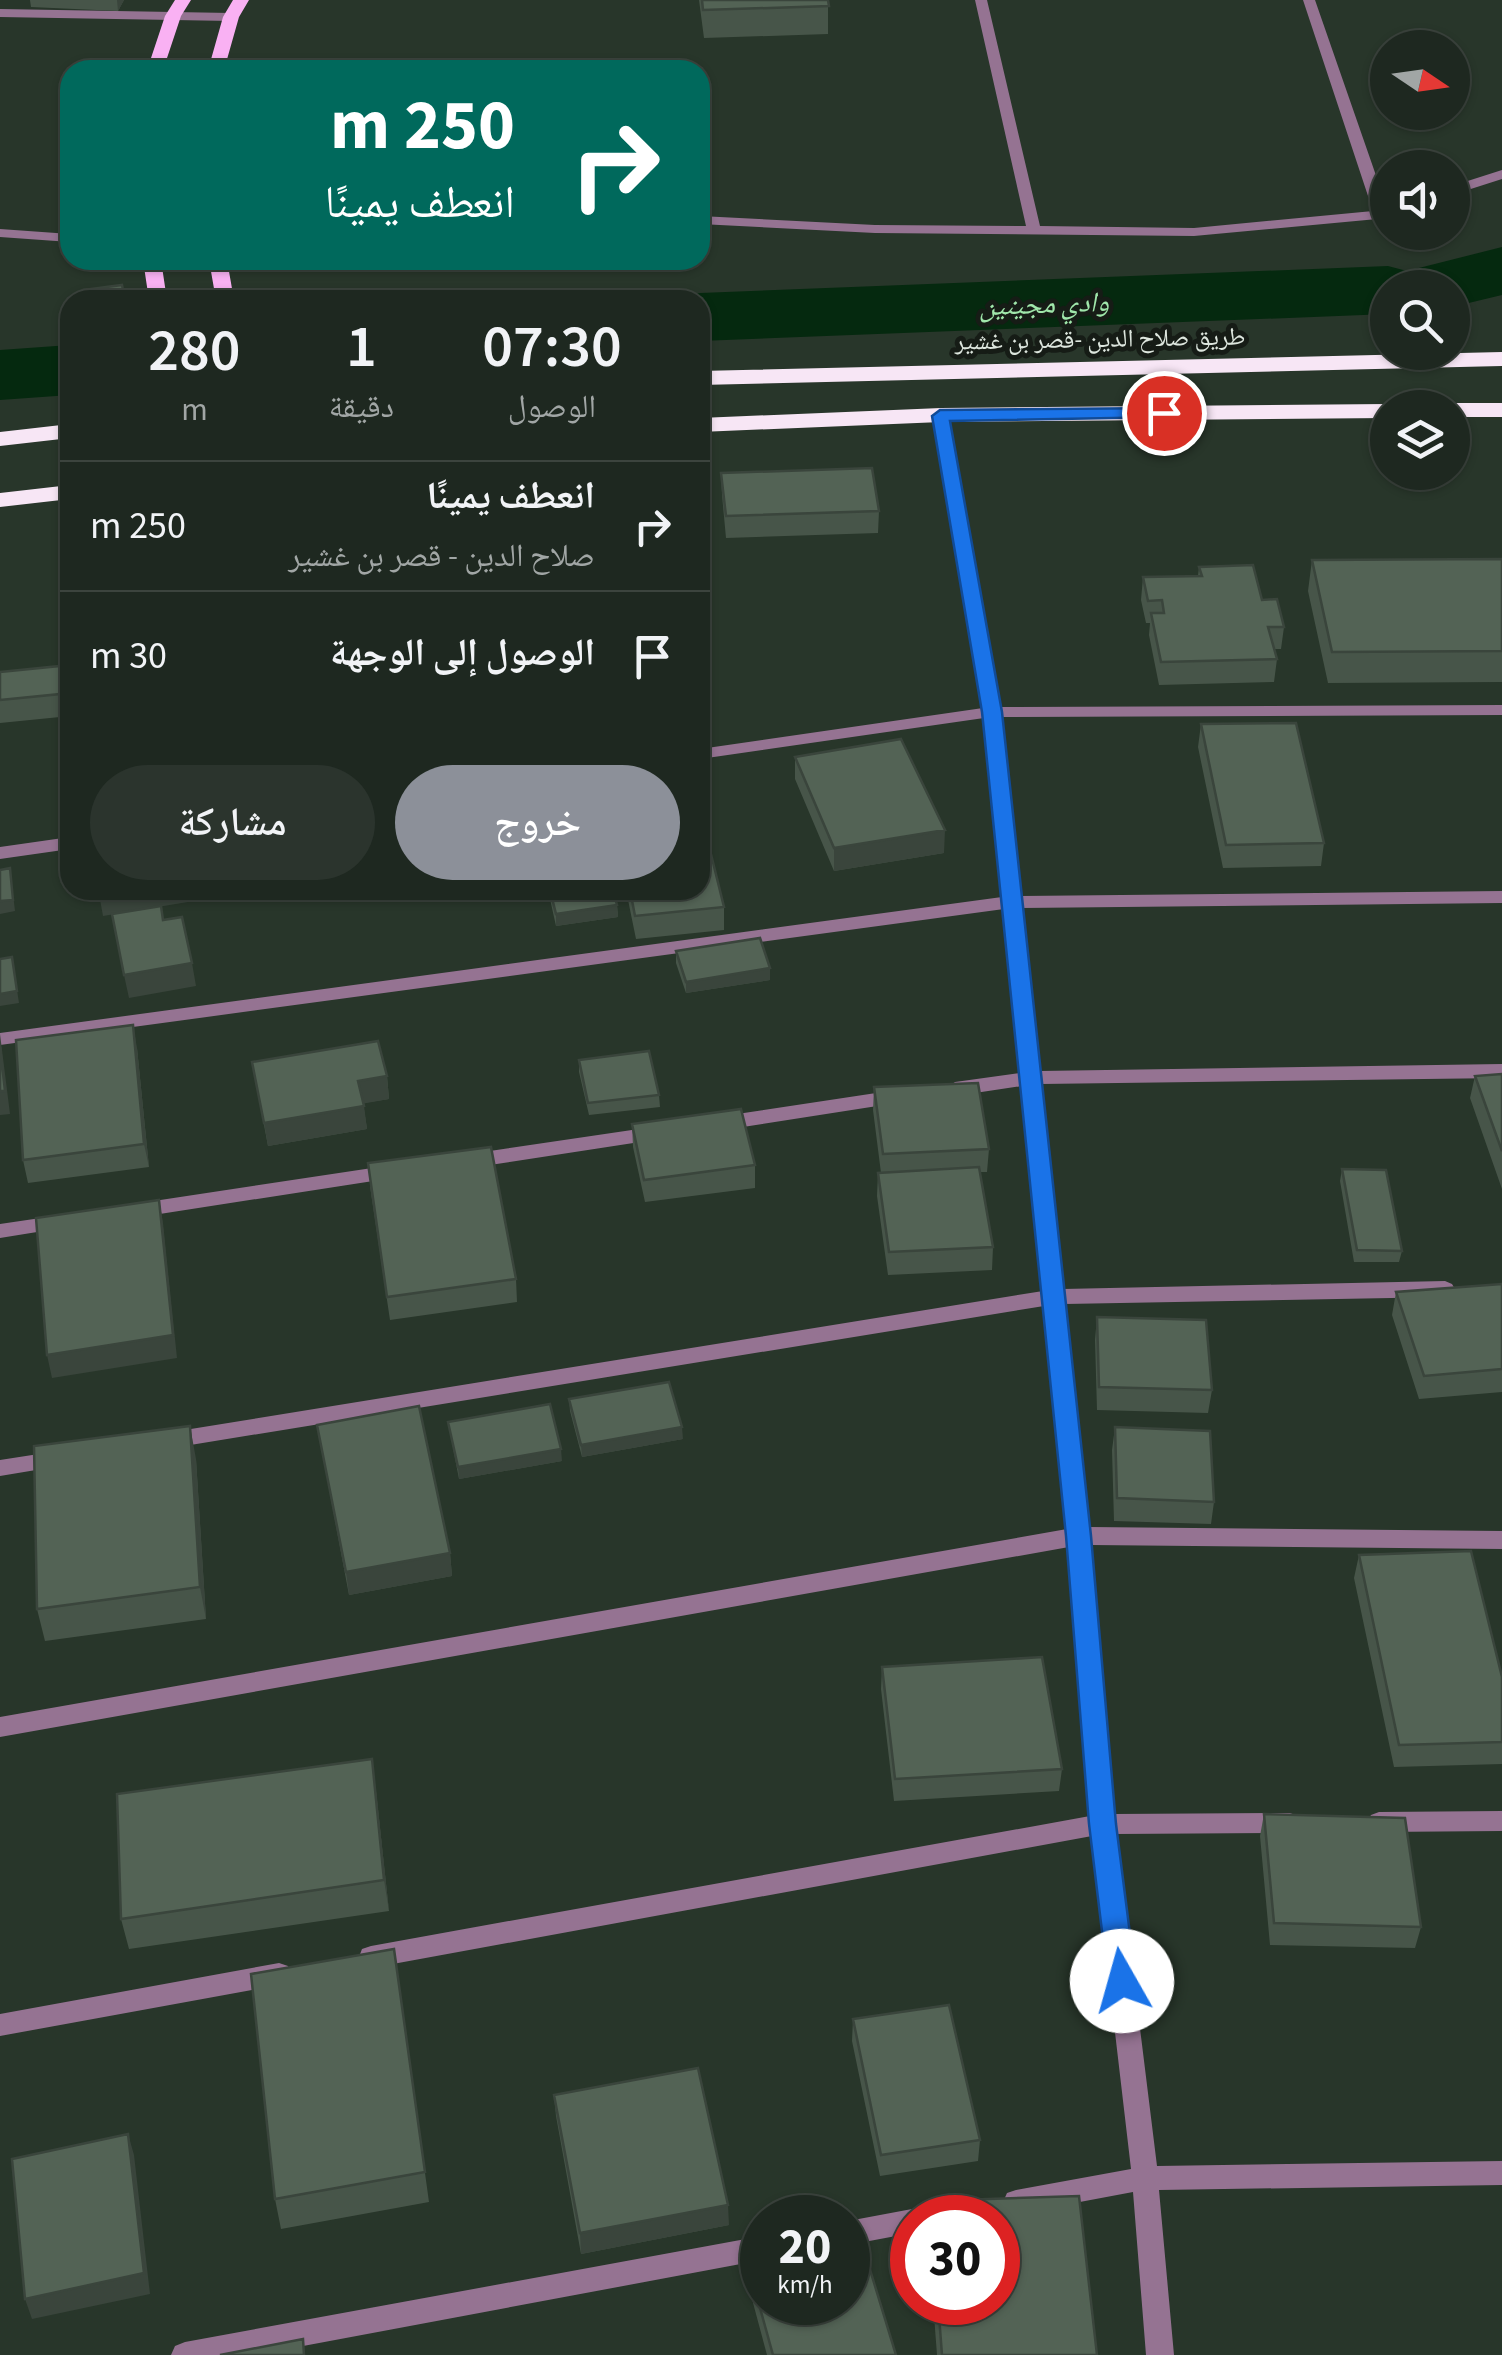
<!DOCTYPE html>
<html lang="ar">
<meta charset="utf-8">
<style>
body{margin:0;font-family:"Source Sans 3","Noto Naskh Arabic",sans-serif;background:#2b342d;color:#f1f3f6;direction:rtl;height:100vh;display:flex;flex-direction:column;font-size:38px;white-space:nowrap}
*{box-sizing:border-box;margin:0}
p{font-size:32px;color:#a1a6a5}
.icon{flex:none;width:55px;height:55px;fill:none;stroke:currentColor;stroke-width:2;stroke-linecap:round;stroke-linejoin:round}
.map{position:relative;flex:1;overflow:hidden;direction:ltr}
.details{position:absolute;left:60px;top:290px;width:650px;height:610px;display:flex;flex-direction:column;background:#1e2820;border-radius:30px;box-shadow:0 2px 8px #0004,0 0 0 2px #3c443e;direction:rtl}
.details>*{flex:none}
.banner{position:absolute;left:60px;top:60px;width:650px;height:210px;border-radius:30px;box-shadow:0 2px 8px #0004,0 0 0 2px #3c443e;direction:rtl;background:#00695c;color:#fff;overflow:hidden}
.needle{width:65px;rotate:103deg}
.controls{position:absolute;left:1370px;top:30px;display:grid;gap:20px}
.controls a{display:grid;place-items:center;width:100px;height:100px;border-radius:50%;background:#1e2820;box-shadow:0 2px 8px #0004,0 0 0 2px #3c443e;font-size:50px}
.speed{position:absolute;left:740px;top:2195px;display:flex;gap:20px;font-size:50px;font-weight:700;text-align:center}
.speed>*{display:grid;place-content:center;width:130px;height:130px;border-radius:50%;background:#1e2820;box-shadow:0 2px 8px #0004,0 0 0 2px #3c443e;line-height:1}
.speed small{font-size:25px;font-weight:400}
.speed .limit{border:15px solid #d22;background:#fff;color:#111}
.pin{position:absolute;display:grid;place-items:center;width:85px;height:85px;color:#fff;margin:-42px;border:5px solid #fff;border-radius:50%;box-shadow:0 2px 10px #0007}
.me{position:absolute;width:110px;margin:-55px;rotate:353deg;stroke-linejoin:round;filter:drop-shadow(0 0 8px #0008)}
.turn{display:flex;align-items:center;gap:35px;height:210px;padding:0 30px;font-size:45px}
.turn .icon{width:130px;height:130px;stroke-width:2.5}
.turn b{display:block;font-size:70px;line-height:85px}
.eta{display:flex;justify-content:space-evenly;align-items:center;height:170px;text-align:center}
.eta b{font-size:60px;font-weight:600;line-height:70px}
.action{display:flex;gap:20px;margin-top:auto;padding:20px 30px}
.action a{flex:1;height:115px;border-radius:60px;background:#8c9099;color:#fff;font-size:40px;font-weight:600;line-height:115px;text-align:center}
.action a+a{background:#2b342d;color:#f1f3f6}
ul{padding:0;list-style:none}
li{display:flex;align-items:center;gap:30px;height:130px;padding:0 30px;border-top:2px solid #3c443e}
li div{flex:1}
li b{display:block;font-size:38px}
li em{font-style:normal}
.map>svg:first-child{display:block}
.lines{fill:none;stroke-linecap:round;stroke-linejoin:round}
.river{fill:#05290f;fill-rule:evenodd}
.street{fill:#957392;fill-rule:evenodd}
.primary{fill:#f9b1f3;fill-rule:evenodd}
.highway{fill:#f7e6f5;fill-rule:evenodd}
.wall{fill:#475549}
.shaded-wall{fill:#3a453c}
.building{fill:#536355;stroke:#3a453c;stroke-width:2.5}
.route{fill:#1a73e8;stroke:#114b97;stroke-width:2.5}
.labels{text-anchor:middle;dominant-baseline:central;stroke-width:10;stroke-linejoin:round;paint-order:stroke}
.far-street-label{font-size:25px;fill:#dde6de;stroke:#161c16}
.far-water-label{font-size:28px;font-style:italic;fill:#a0e7ab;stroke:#161c16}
</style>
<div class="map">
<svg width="1502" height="2355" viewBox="0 0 1502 2355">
<rect width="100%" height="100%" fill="#28362a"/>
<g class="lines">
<path class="river" d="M1502 247V295L1452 307V288H1388V314L700 341V300H671L700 293 1388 266 1407 271Z
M70 345V395L0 400V350Z"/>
<path class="street" d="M975 0H987L1040 226 1194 228 1373 211 1303 0H1315L1388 210V218L1194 236 875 233 700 224V216L875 225 1026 226Z
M0 9 231 13 237 17 231 21 0 17Z
M1502 170V179L1452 195V186Z
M0 229 70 234V242L0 237Z
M941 410 949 415 1000 707 1502 705V715L1001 717 1021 896 1502 891V903L1022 908 1040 1071 1502 1064V1078L1041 1084 1063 1289 1445 1281 1452 1284 1455 1289 1452 1294 1445 1297 1065 1304 1089 1527 1502 1531V1549L1091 1545 1114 1814 1290 1813 1298 1816 1302 1823 1298 1830 1290 1833 1116 1834 1157 2166 1502 2161V2185L1159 2190 1174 2355H1146L1133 2192 1016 2214 1007 2211 1003 2202 1007 2193 1016 2190 1131 2169 1092 1836 371 1968 362 1965 359 1957 362 1949 371 1946 1090 1816 1069 1547 0 1737V1717L1067 1529 1044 1306 166 1449 158 1447 155 1441 158 1435 166 1433 1043 1291 1022 1086 955 1096 945 1089 955 1082 1020 1073 1004 909 0 1045V1033L1002 897 984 718 700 759V749L983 708 933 415Z
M70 837V849L0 859V847Z
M896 1090 903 1092 906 1097 903 1102 717 1131 707 1124 717 1117Z
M659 1126 669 1133 666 1138 470 1168 460 1161 470 1154Z
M392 1165 402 1172 399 1177 134 1218 124 1211 134 1204Z
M61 1215 68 1217 71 1222 68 1227 0 1238V1224Z
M58 1451 66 1453 69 1459 66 1465 0 1476V1460Z
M1502 1811V1831L1379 1832 1371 1829 1367 1822 1371 1815 1379 1812Z
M279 1963 288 1966 291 1974 288 1982 279 1985 0 2036V2014Z
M912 2209 921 2212 924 2218H912V2233L848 2245V2221Z
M762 2236V2260L255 2355H171L175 2346 185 2342Z"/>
<path class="primary" d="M175 0H191L181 16 163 70H147L165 16Z
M233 0H249L239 17 224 70H208L223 17Z
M143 260H161L167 300H149Z
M209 260H227L234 300H216Z"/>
<path class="highway" d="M1502 352V366L700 385V371Z
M1452 403H1502V417H1452V408H1442Z
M1388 404 1397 408H1388V418L941 422 700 432V418L941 408Z
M70 424V438L0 446V432Z
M70 485V499L0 507V493Z"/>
</g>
<path class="wall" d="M30 0H124L118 11 31 7Z
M699 0H828V34L704 38Z
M721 473 879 511 878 533 726 538 722 495Z
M1502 559V682L1328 683 1308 591 1312 560Z
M1199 567 1262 600 1284 627 1281 649H1274L1277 659 1274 682 1159 685 1149 635 1150 623H1146L1141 600 1143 577 1198 576Z
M70 665V716L0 723V672Z
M1201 724 1324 843 1321 866 1223 868 1198 747Z
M795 757 944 853 834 871 795 779Z
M700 796 703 805V828H700Z
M548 890H613L617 905 618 917 556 926Z
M626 890H700L724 907V930L636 939Z
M676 951 770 968V980L686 993 676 963Z
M137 1048 149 1167 28 1183 23 1160Z
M579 1060 659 1095 660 1107 589 1115 579 1072Z
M252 1062 387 1076 389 1099 363 1103 367 1129 268 1146Z
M1502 1074V1189L1470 1098 1475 1076Z
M874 1087 989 1149 987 1172H980L993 1247 992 1270 888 1275 877 1196 878 1173H881L873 1110Z
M632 1124 755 1165V1188L645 1202 633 1147Z
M1342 1169 1402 1251 1399 1262H1354L1340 1181Z
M370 1186 516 1279 517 1302 390 1320Z
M1502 1284V1392L1419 1399 1392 1315 1396 1292Z
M1097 1317 1212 1390 1208 1413 1097 1410 1095 1340Z
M569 1399 683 1439 582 1457 570 1411Z
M448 1422 562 1461 459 1479Z
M317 1425 450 1553 452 1576 349 1595Z
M1115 1427 1214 1502 1211 1524 1114 1521 1112 1450Z
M196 1459 206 1619 45 1641 37 1609Z
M1359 1555 1502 1677V1764L1394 1767 1354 1578Z
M882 1667 1062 1769 1059 1791 894 1801 881 1689Z
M376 1791 389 1911 129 1949 121 1919Z
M1264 1814 1421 1927 1415 1948 1270 1945 1260 1836Z
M394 1949 429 2202 281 2229 275 2199Z
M853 2019 980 2140 978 2161 880 2176 852 2041Z
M554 2095 729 2225 581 2254 556 2116Z
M1079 2196 1097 2355H937L933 2302H998V2218H928L930 2201Z
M749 2268 896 2355H767L749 2288Z"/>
<path class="shaded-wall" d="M117 0H124L118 11Z
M945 830 944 853 834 871V848Z
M10 868 15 911 0 914V901Z
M120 890H205L206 899 103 916 99 894Z
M617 905 618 917 556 926V914Z
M12 957 19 1003 0 1006V994Z
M192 963 196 986 129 998 124 975Z
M770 968V980L686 993V982Z
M133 1025 137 1048 149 1167 144 1144Z
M0 1034 10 1114 0 1115Z
M387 1076 389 1099 361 1104 358 1081Z
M364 1106 367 1129 268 1146 264 1123Z
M159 1200 163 1223 177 1358 52 1378 47 1355Z
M190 1426 196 1459 206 1619 200 1587Z
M682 1427 683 1439 582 1457 581 1445Z
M561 1449 562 1461 459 1479 458 1467Z
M450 1553 452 1576 349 1595 346 1572Z
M372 1759 376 1791 389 1911 384 1880Z
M128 2134 134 2155 150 2294 32 2319 25 2299Z
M728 2205 729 2225 581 2254 580 2233Z"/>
<path class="building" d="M702 0H828L829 6 703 10Z
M122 285 125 300H85L83 290Z
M872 468 879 511 726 516 721 473Z
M1502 559V651L1332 652 1312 560Z
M1253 565 1262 600 1277 599 1284 627H1268L1277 659 1161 662 1151 613H1164L1162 600 1148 601 1143 577 1202 576 1199 567Z
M70 665V693L0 700V672Z
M1296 723 1324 843 1226 845 1201 724Z
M901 739 945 830 834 848 795 757Z
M707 838 724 907 635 916 630 890H700V839Z
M10 868 13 900 0 901V870Z
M98 890H120L99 894Z
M550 890H613L617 905 556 914Z
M161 906 163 920 182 917 192 963 124 975 112 914Z
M760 938 770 968 686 982 676 951Z
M12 957 17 991 0 994V959Z
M133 1025 144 1144 23 1160 16 1040Z
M378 1041 387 1076 358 1081 364 1106 264 1123 252 1062Z
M0 1047 5 1091H0Z
M649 1051 659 1095 588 1103 579 1060Z
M1502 1074V1151L1475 1076Z
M978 1083 989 1149 883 1154 874 1087Z
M741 1109 755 1165 644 1180 632 1124Z
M491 1147 516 1279 387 1297 368 1163Z
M979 1167 993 1247 889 1252 878 1173Z
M1342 1169 1386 1170 1402 1251 1357 1250Z
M159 1200 173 1335 47 1355 36 1218Z
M1502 1284V1369L1424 1376 1396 1292Z
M1097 1317 1206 1320 1212 1390 1099 1387Z
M669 1382 682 1427 581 1445 569 1399Z
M550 1404 561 1449 458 1467 448 1422Z
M419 1406 450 1553 346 1572 317 1425Z
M190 1426 200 1587 37 1609 34 1446Z
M1115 1427 1210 1431 1214 1502 1117 1498Z
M1471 1551 1502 1677V1742L1399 1745 1359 1555Z
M1042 1657 1062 1769 895 1779 882 1667Z
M372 1759 384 1880 121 1919 117 1794Z
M1264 1814 1405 1818 1421 1927 1274 1923Z
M394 1949 425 2172 275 2199 251 1974Z
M949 2005 980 2140 881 2155 853 2019Z
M698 2068 728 2205 580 2233 554 2095Z
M128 2134 144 2273 25 2299 12 2159Z
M1079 2196 1097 2355H942L938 2302H998V2218H931L930 2201Z
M861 2240 896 2355H773L749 2268 762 2264V2302H848V2243Z
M303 2339 304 2355H220Z"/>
<path class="route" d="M1164 408 1173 413 1170 417 950 421 1002 712 1091 1536 1116 1824 1136 1981 1132 1990 1122 1994 1112 1990 1108 1981 1089 1824 1066 1536 982 712 932 416 940 410Z"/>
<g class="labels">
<g class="far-street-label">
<text transform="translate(1100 339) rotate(-1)">طريق صلاح الدين -قصر بن غشير</text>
</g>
<g class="far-water-label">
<text transform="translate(1044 304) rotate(-2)">وادي مجينين</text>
</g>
</g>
</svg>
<div class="controls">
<a><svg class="needle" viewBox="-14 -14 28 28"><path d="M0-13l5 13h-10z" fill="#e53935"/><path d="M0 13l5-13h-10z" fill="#a1a6a5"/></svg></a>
<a><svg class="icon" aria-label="sound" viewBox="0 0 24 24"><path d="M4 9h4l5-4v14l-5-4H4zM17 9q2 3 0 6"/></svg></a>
<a><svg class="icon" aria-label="search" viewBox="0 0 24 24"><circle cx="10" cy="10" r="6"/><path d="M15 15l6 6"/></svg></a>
<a><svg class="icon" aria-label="layers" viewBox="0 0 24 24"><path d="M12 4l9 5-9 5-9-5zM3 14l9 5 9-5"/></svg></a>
</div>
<div class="speed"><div>20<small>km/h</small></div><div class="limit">30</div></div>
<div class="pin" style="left:1164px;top:413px;background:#d93025"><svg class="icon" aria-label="arrive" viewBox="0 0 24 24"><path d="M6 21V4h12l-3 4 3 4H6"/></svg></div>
<svg class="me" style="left:1122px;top:1981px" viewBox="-20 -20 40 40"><circle r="19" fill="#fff"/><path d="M0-13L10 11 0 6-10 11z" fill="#1a73e8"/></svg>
<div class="banner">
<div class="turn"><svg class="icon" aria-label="right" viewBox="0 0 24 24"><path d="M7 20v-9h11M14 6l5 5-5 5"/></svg><div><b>250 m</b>انعطف يمينًا</div></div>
</div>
<section class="details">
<div class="eta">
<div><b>07:30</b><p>الوصول</p></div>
<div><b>1</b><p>دقيقة</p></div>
<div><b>280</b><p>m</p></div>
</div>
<ul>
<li><svg class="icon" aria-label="right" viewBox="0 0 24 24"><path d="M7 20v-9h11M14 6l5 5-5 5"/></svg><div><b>انعطف يمينًا</b><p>صلاح الدين - قصر بن غشير</p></div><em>250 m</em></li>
<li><svg class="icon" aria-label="arrive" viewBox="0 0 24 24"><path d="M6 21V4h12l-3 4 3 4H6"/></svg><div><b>الوصول إلى الوجهة</b></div><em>30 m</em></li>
</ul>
<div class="action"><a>خروج</a><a>مشاركة</a></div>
</section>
</div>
